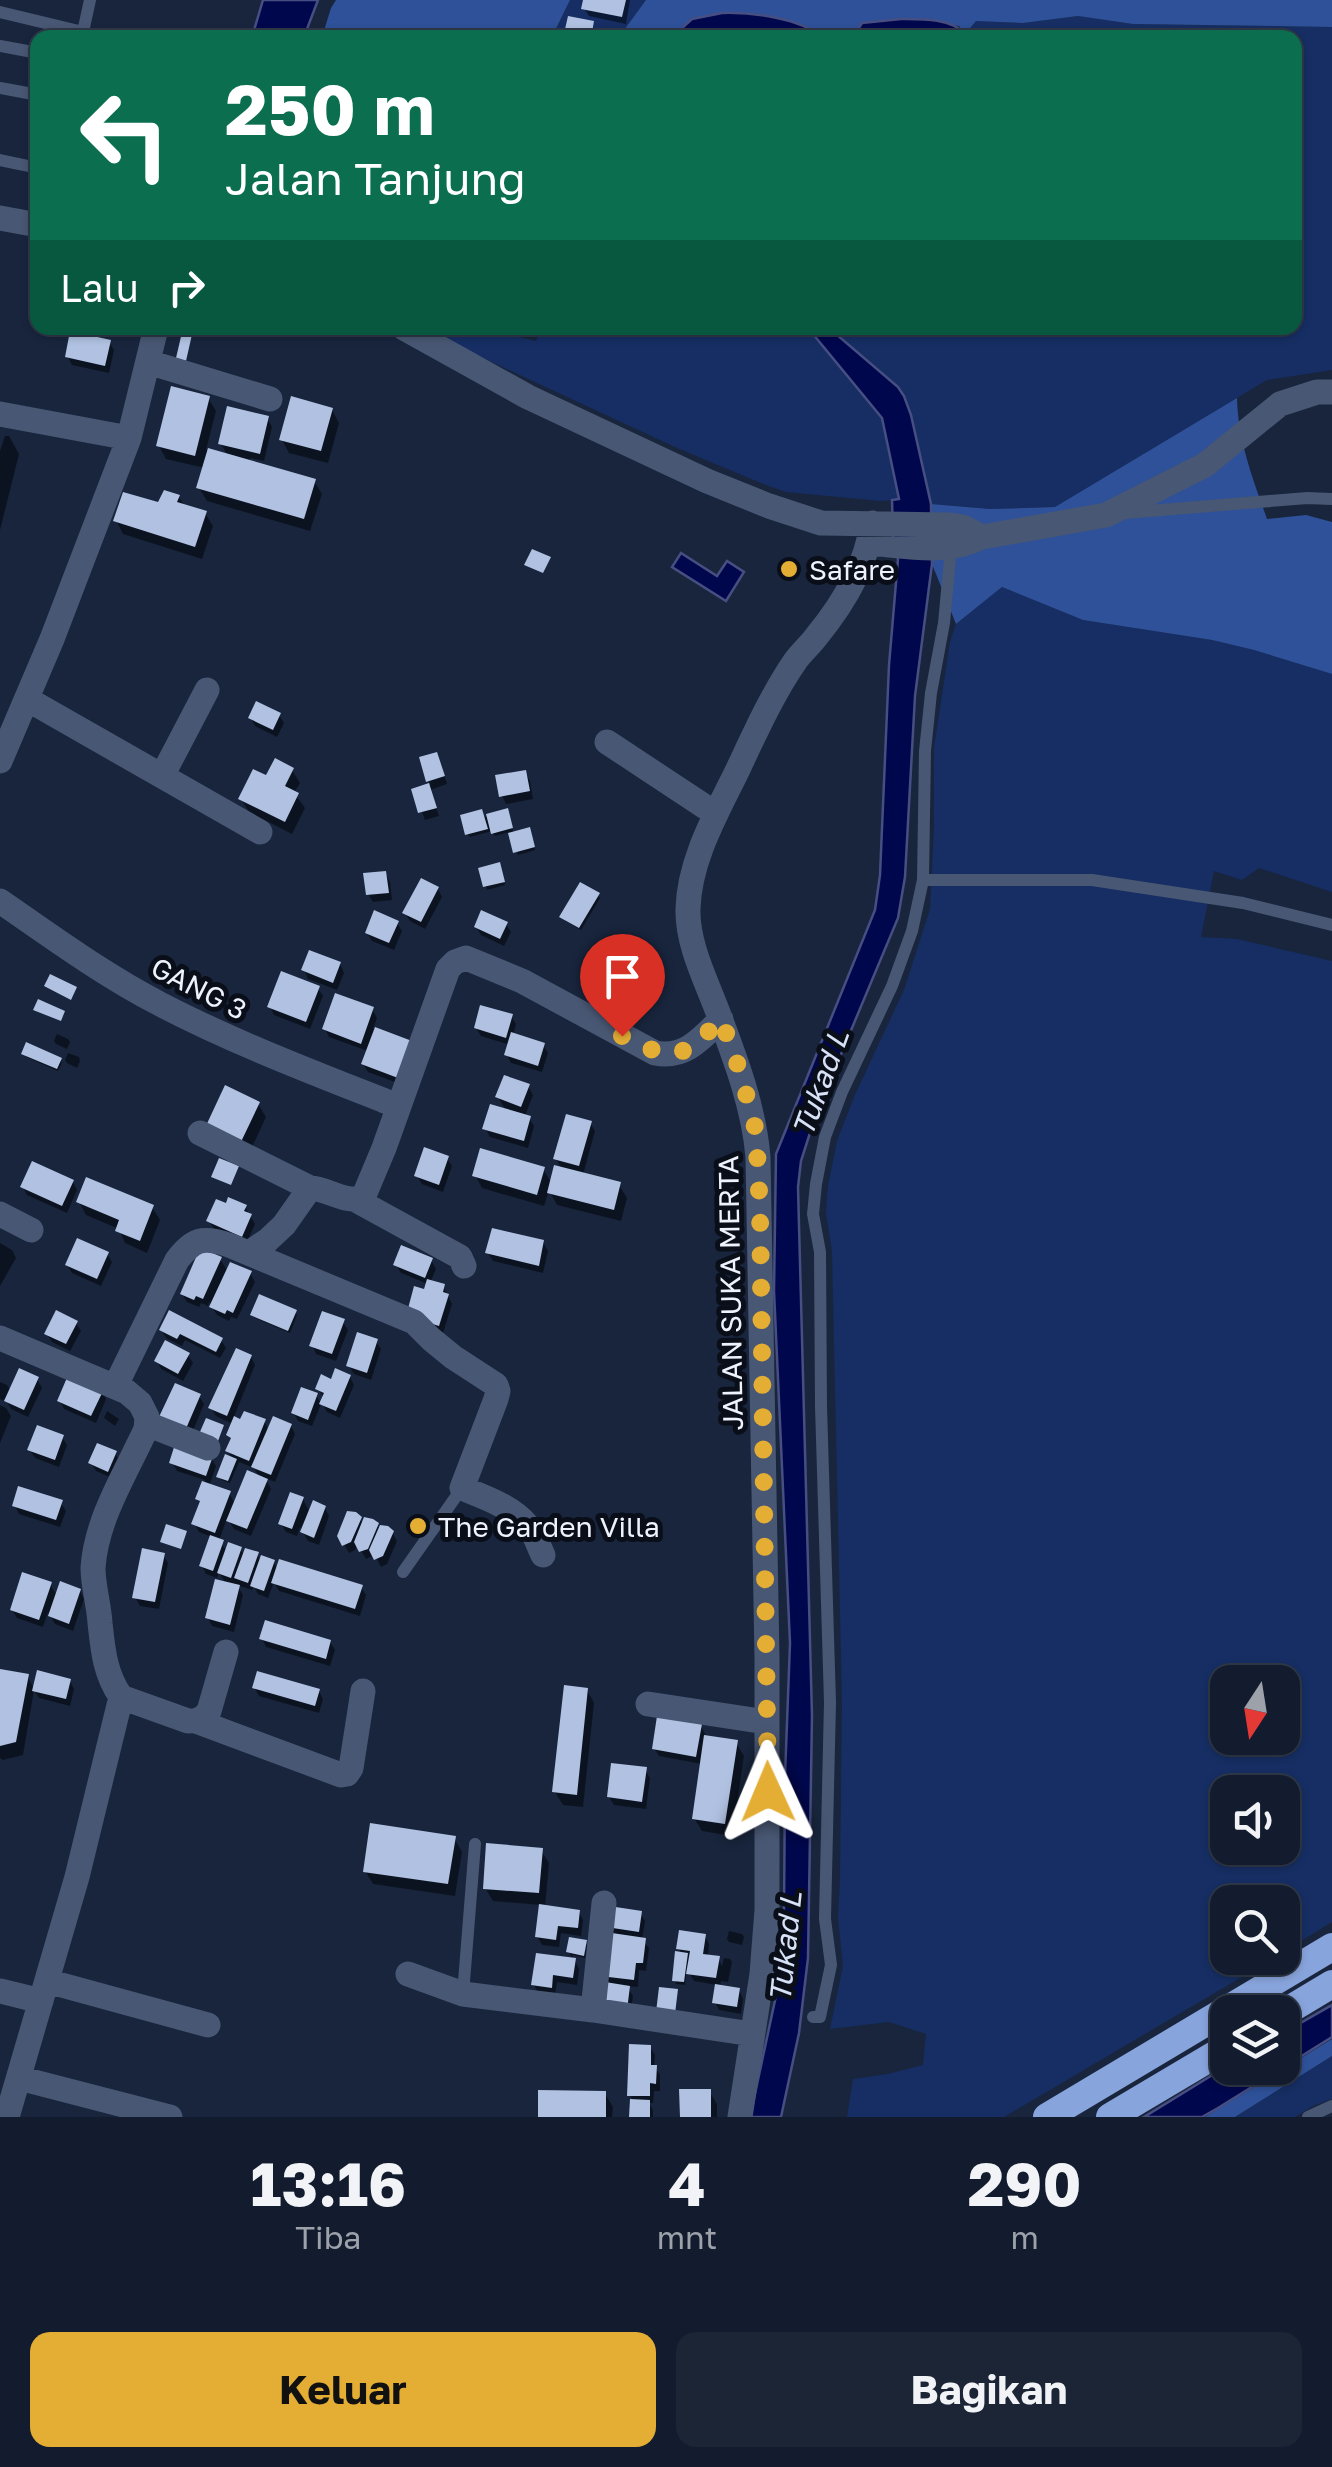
<!DOCTYPE html>
<html lang="id">
<style>
body{margin:0;font-family:"Golos Text",sans-serif;background:#1b2536;color:#f1f3f6;height:100vh;display:flex;flex-direction:column;font-size:38px;white-space:nowrap}
*{box-sizing:border-box;margin:0}
p{font-size:32px;color:#9ca1aa}
.icon{flex:none;width:55px;height:55px;fill:none;stroke:currentColor;stroke-width:2;stroke-linecap:round;stroke-linejoin:round}
.map{position:relative;height:2117px;overflow:hidden}
.sheet{display:flex;flex-direction:column;background:#121c2e;flex:1}
.sheet>*{flex:none}
.guide{position:absolute;left:30px;top:30px;width:1272px;height:305px;border-radius:20px;box-shadow:0 2px 8px #0004,0 0 0 2px #313a4a;background:#0b6e4f;color:#fff;overflow:hidden}
.needle{width:65px;rotate:192deg}
.controls{position:absolute;left:1210px;top:1665px;display:grid;gap:20px}
.controls a{display:grid;place-items:center;width:90px;height:90px;border-radius:20px;background:#121c2e;box-shadow:0 2px 8px #0004,0 0 0 2px #313a4a;font-size:50px}
.pin{position:absolute;display:grid;place-items:center;width:85px;height:85px;color:#fff;margin:-102px -42px;border-radius:50% 50% 50% 0;rotate:-45deg;box-shadow:0 0 10px #0007}
.pin .icon{rotate:45deg}
.me{position:absolute;width:110px;margin:-55px;rotate:359deg;stroke-linejoin:round;filter:drop-shadow(0 0 8px #0008)}
.turn{display:flex;align-items:center;gap:35px;height:210px;padding:0 30px;font-size:45px}
.turn .icon{width:130px;height:130px;stroke-width:2.5}
.turn b{display:block;font-size:70px;line-height:85px}
.then{display:flex;align-items:center;height:95px;padding:0 30px;background:#0003;gap:20px;font-size:38px}
.eta{display:flex;justify-content:space-evenly;align-items:center;height:170px;text-align:center}
.eta b{font-size:60px;font-weight:700;line-height:70px}
.cta{display:flex;gap:20px;margin-top:auto;padding:20px 30px}
.cta a{flex:1;height:115px;border-radius:20px;background:#e4ae35;color:#111;font-size:40px;font-weight:700;line-height:115px;text-align:center}
.cta a+a{background:#1b2536;color:#f1f3f6}
.map>svg:first-child{display:block}
.green{fill:#162e63;fill-rule:evenodd}
.forest{fill:#2e5199}
.water{fill:#00074d;stroke:#474e82;stroke-width:2.5}
.shadow{fill:#0007}
.building{fill:#b0c1e1}
.lines{fill:none;stroke-linecap:round;stroke-linejoin:round}
.service{stroke:#485773;stroke-width:12}
.minor{stroke:#485773;stroke-width:25}
.trunk{stroke:#88a4dc;stroke-width:28}
.route{stroke:#e4ae35;stroke-width:18;stroke-dasharray:0 32.4}
.poi-dot{fill:#e4ae35;stroke:#090e19;stroke-width:4}
.labels{text-anchor:middle;dominant-baseline:central;stroke-width:10;stroke-linejoin:round;paint-order:stroke}
.poi-label{font-size:28px;fill:#edf2fc;stroke:#090e19;text-anchor:start}
.street-label{font-size:28px;fill:#edf2fc;stroke:#090e19}
.water-label{font-size:30px;font-style:italic;fill:#d7e2f7;stroke:#090e19}
</style>
<div class="map">
<svg width="1332" height="2117" viewBox="0 0 1332 2117">
<rect width="100%" height="100%" fill="#18253d"/>
<path class="green" d="M570 0H646L618 37 552 38Z
M1078 16 1133 24 1332 27V370L1267 380 1055 507 990 509 931 504 911 415 904 396 829 328H1295V38L963 37 975 21 1023 23Z
M441 328H483L536 341 541 329 536 328H808L882 418 899 500 881 501 786 492 766 485 675 447 451 343Z
M1002 587 1083 620 1212 640 1254 650 1332 674V892L1259 868 1242 880 1214 871 1201 937 1237 939 1332 961V1922L1283 1952 1282 1902H1228V1958H1274L1004 2117H847L853 2079 888 2074 923 2065 926 2034 889 2022 830 2029 843 1966 838 1918 840 1879 842 1702 832 1251 826 1213 828 1186 837 1141 854 1097 904 990 930 909 934 828V748L950 642 956 624ZM1228 1682H1282V1738H1228ZM1228 1792H1282V1848H1228Z
M1332 2056V2099L1313 2106 1295 2117H1235Z"/>
<path class="forest" d="M336 0H570L552 37H322L331 8Z
M646 0H1332V27L1133 24 1078 16 1023 23 976 21 965 34 959 26 912 19 872 21 847 37 822 38C804 21 746 8 721 14 706 18 690 26 676 32L672 37 618 38Z
M1237 398C1238 441 1253 479 1267 519L1306 515 1332 522V674L1254 650 1212 640 1083 620 1002 587 956 624 932 564 931 504 990 509 1055 507Z
M1332 2039V2056L1235 2117H1205Z"/>
<path class="water" d="M263 0H318L304 37H252Z
M722 13C751 12 800 18 822 37H672L692 19Z
M901 19C921 19 951 18 965 34L963 38 847 37 857 31 862 23Z
M808 328H829L898 387 904 396 911 415 931 504 932 564 915 696 905 877 898 918 816 1114 801 1161 798 1187 812 1716 808 1958 799 2033 781 2117H750L777 1991 784 1912 785 1776 790 1643 774 1291 776 1154 875 910 880 875 889 665 898 559 893 535 892 500 899 499 882 418Z
M681 553 717 576 727 561 744 572 726 601 672 567Z
M1332 2005V2037L1218 2108 1202 2117H1144L1227 2066 1282 2068 1283 2033Z"/>
<path class="shadow" d="M586 0H630L626 24 589 16 584 8Z
M109 342 114 350 109 373 72 365 68 357Z
M208 398 216 411 206 450 228 456 221 444 267 418 272 427 264 461 250 458 249 462 314 481 322 494 310 531 207 501 199 488 205 468 166 459 159 446Z
M332 410 339 423 328 463 289 453 282 440Z
M5 436H9L19 454 0 530V451Z
M179 497 185 507 205 513 213 526 202 559 123 534 116 520Z
M279 715 284 723 277 737 255 726 251 718Z
M441 763 447 784 430 790 439 816 425 820 414 790 431 785 429 781Z
M292 770 300 783 294 793 305 808 292 834 249 812 241 799 267 778Z
M525 772 530 781 533 799 506 804 502 796Z
M507 811 514 834 531 833 535 850 518 855 510 832 495 836 492 831 470 837 468 834 484 817Z
M501 868 505 885 487 890 481 870Z
M385 873 390 882 392 900 373 902 368 894Z
M438 889 442 897 425 929 410 921 405 913Z
M598 895 600 898 581 930 564 920 562 917Z
M397 923 402 931 394 950 372 941 367 933Z
M506 924 511 932 504 946 481 935 476 927Z
M340 964 344 973 337 990 308 979 304 970Z
M318 988 323 996 310 1029 274 1015 270 1007Z
M372 1009 377 1018 373 1029 411 1043 403 1085 368 1072 363 1064 368 1051 329 1037 325 1029Z
M511 1016 516 1024 513 1036 543 1045 548 1053 542 1072 511 1063 507 1055 510 1045 481 1036 476 1028Z
M57 1034 68 1039 70 1042 67 1049 56 1044 54 1041Z
M68 1053 79 1057 80 1061 77 1068 67 1063 65 1060Z
M24 1054 60 1060 62 1063 58 1071 26 1057Z
M528 1086 533 1095 525 1116 529 1118 534 1126 528 1148 490 1137 485 1128 506 1111 498 1097Z
M258 1104 266 1117 247 1158 215 1143Z
M590 1123 595 1131 583 1175 619 1185 627 1198 621 1221 557 1205 549 1190 544 1206 482 1188 475 1175 543 1169 552 1184 562 1170 556 1159Z
M447 1158 452 1166 443 1192 422 1184 417 1176Z
M73 1182 77 1190 67 1213 27 1195 23 1187Z
M79 1202 152 1207 160 1220 147 1253 125 1243 119 1229 86 1215Z
M245 1207 255 1224 246 1244 214 1229 209 1221Z
M543 1242 548 1251 543 1273 493 1261 488 1253Z
M0 1243 12 1250 16 1258 0 1286Z
M107 1254 112 1262 101 1286 72 1273 67 1265Z
M220 1259 228 1272 250 1273 255 1282 237 1319 231 1317 229 1321 217 1315 209 1302 208 1306 201 1303 199 1307 187 1302 182 1294Z
M431 1260 436 1269 430 1283 443 1286 452 1304 443 1333 413 1324 428 1284 401 1273 396 1265Z
M295 1312 297 1315 290 1333 255 1318 253 1315Z
M343 1322 348 1330 336 1361 316 1354 312 1345Z
M76 1323 81 1331 70 1351 52 1342 47 1334Z
M161 1330 221 1340 226 1348 220 1358 185 1340 182 1346 166 1338Z
M376 1341 381 1349 371 1380 354 1374 349 1366Z
M188 1355 193 1363 183 1381 161 1369 157 1361Z
M251 1357 255 1365 233 1419 264 1421 269 1431 291 1426 295 1434 275 1482 265 1478 271 1489 251 1536 234 1529 227 1518 219 1541 227 1551 240 1549 245 1556 257 1554 261 1562H273L278 1570 361 1587 366 1595 360 1616 279 1591 274 1582 268 1598 258 1594 254 1587 252 1590 237 1585 243 1595 234 1632 212 1626 208 1618 226 1584 219 1572 217 1578 206 1574 202 1566 212 1537 199 1532 194 1523 201 1504 198 1498 205 1480 177 1471 172 1463 211 1458 216 1466 210 1484 229 1493 235 1504 260 1478 254 1468 239 1462 230 1483 221 1480 219 1476 233 1460 228 1451 232 1441 229 1435 233 1424 216 1416 211 1408Z
M350 1377 354 1385 340 1418 327 1412 324 1407V1398L318 1389Z
M37 1379 42 1388 28 1417 11 1409 5 1398 4 1401 0 1399V1382L7 1385 11 1391Z
M176 1386 199 1396 204 1404 190 1438Z
M102 1390 106 1399 96 1423 64 1409 60 1401Z
M316 1395 321 1404 312 1426 298 1421 294 1413Z
M0 1405 6 1408 11 1416 0 1443Z
M107 1411 119 1419 115 1426 104 1418Z
M62 1437 67 1445 59 1467 35 1458 30 1450Z
M115 1453 120 1462 112 1478 96 1471 91 1463Z
M303 1499 310 1513 325 1508 329 1516 319 1545 308 1541 300 1527 297 1536 286 1532 281 1524Z
M61 1503 66 1511 60 1527 19 1514 15 1506Z
M360 1518 364 1525 387 1528 392 1532 397 1541 387 1564 381 1567 375 1555 366 1559 357 1544 355 1550 349 1553 340 1536Z
M163 1555 168 1563 159 1609 140 1606 135 1597Z
M50 1584 57 1596 80 1591 84 1599 73 1631 55 1624 48 1612 43 1627 17 1618 12 1610Z
M262 1639 330 1642 335 1650 330 1666 266 1647Z
M0 1671 27 1676 35 1690 70 1681 74 1689 70 1706 39 1698 34 1690 23 1755 3 1760 0 1758Z
M254 1687 319 1691 323 1699 319 1713 259 1696Z
M587 1690 594 1703 583 1807 563 1805 555 1792Z
M701 1726 705 1734V1738L736 1743 744 1756 732 1836 702 1831 694 1818 702 1764 659 1756 654 1748Z
M645 1770 650 1778 646 1809 614 1805 609 1797Z
M454 1838 462 1852 455 1896 373 1884 365 1871Z
M541 1850 549 1863 545 1907 579 1912 583 1920 581 1936 561 1933 559 1947 542 1945 537 1936 541 1905 493 1901 485 1888Z
M640 1913 645 1921 642 1940 649 1948 646 1971 639 1970 638 1987 627 1986 633 1996 630 2017 603 2013 609 1927Z
M729 1931 742 1934 744 1937 742 1945 729 1942 727 1939Z
M705 1936 709 1944 708 1957 718 1958 722 1966 724 1958 730 1959 732 1962 728 1982 721 1981 720 1987 739 1990 743 1999 741 2014 719 2010 715 2002 717 1985 694 1981 687 1969 685 1985 676 1984 675 1980 682 1955 679 1949Z
M586 1943 587 1946 585 1958 572 1955 579 1969 577 1985 557 1982 555 1996 538 1993 534 1985 573 1960 569 1952Z
M650 2047 655 2055 654 2066 660 2075V2091H654L653 2103H649L653 2110V2117H632V2099L630 2095Z
M709 2091 717 2104V2117H682Z
M605 2094 613 2107 612 2117H540Z"/>
<path class="building" d="M583 0H626L622 17 581 9Z
M568 16 594 21 591 38H563Z
M183 328 193 330 186 361 176 358Z
M70 331 111 340 105 366 65 357Z
M171 386 210 396 195 456 156 446Z
M291 396 333 408 321 451 279 440Z
M227 406 269 416 260 454 218 444Z
M208 448 316 479 304 519 196 488Z
M164 490 180 495 177 502 207 511 195 547 113 521 123 492 158 502Z
M532 549 551 557 543 573 524 565Z
M256 701 281 713 273 730 248 718Z
M437 752 445 776 426 782 419 757Z
M275 758 294 768 285 786 299 793 285 822 238 799 253 769 266 775Z
M526 770 530 791 499 797 495 775Z
M429 783 437 808 418 813 411 789Z
M508 808 513 828 491 834 486 814Z
M482 809 488 829 465 835 460 815Z
M530 827 535 847 513 853 508 833Z
M500 862 505 882 483 887 478 868Z
M386 871 389 893 366 895 363 873Z
M421 878 439 887 421 922 402 913Z
M580 882 600 893 579 928 559 917Z
M374 910 399 921 389 943 365 933Z
M481 910 508 922 500 939 474 927Z
M309 950 341 962 333 983 301 970Z
M281 971 320 986 306 1022 267 1007Z
M50 974 77 987 71 1000 44 986Z
M335 993 374 1007 361 1044 322 1029Z
M38 999 65 1011 61 1021 33 1010Z
M480 1005 513 1014 506 1038 474 1028Z
M375 1027 412 1041 398 1078 361 1064Z
M511 1032 545 1043 538 1066 504 1055Z
M26 1042 62 1058 57 1069 21 1054Z
M504 1075 530 1084 521 1107 495 1097Z
M225 1085 260 1102 239 1146 204 1130Z
M490 1104 531 1116 524 1141 482 1129Z
M566 1114 592 1121 579 1166 553 1159Z
M424 1147 449 1156 439 1185 414 1176Z
M480 1148 545 1167 537 1195 472 1176Z
M219 1158 239 1166 231 1185 211 1177Z
M32 1161 74 1180 62 1206 20 1187Z
M554 1165 621 1182 614 1210 547 1193Z
M86 1177 154 1205 140 1241 115 1231 119 1220 76 1202Z
M228 1197 247 1205 244 1211 252 1214 242 1237 206 1221 216 1199 226 1203Z
M492 1228 544 1240 539 1266 485 1253Z
M77 1238 109 1252 97 1279 65 1265Z
M401 1245 433 1258 425 1278 393 1265Z
M200 1248 222 1257 203 1299 196 1296 194 1300 180 1294Z
M230 1262 252 1271 233 1313 227 1310 225 1314 209 1307Z
M427 1279 445 1284 443 1292 449 1294 439 1326 406 1316 414 1286 424 1289Z
M259 1294 297 1310 288 1331 250 1315Z
M56 1310 78 1321 66 1344 44 1334Z
M169 1310 223 1338 216 1352 180 1334 177 1339 159 1330Z
M322 1311 345 1319 332 1354 309 1346Z
M357 1332 378 1339 367 1373 346 1366Z
M165 1340 190 1353 178 1374 154 1361Z
M236 1348 252 1355 227 1416 208 1408Z
M19 1368 39 1377 24 1410 4 1401Z
M335 1368 351 1375 336 1411 319 1404 324 1393 315 1389 321 1374 331 1379Z
M69 1373 104 1389 91 1416 57 1401Z
M175 1383 201 1394 185 1431 158 1419Z
M301 1387 318 1393 308 1420 291 1413Z
M244 1411 266 1419 249 1461 225 1451 231 1438 226 1435 234 1416 240 1419Z
M273 1416 292 1424 271 1475 251 1467Z
M206 1418 224 1425 218 1441 199 1434Z
M37 1425 64 1435 55 1460 27 1450Z
M97 1443 117 1451 108 1472 88 1463Z
M175 1444 213 1456 206 1476 169 1463Z
M225 1454 237 1459 228 1481 216 1477Z
M247 1470 268 1479 247 1529 226 1521Z
M202 1481 231 1491 215 1533 191 1524 200 1501 195 1499Z
M18 1486 63 1500 56 1520 12 1506Z
M290 1492 304 1497 292 1529 278 1524Z
M313 1500 326 1506 314 1538 300 1532Z
M347 1511 356 1512 362 1517 351 1542 342 1546 337 1536Z
M364 1517 373 1519 379 1523 368 1549 359 1552 354 1542Z
M166 1524 187 1531 181 1549 160 1542Z
M380 1525 388 1526 394 1531 383 1556 374 1560 369 1550Z
M210 1535 224 1540 213 1571 199 1566Z
M228 1542 242 1547 231 1578 217 1573Z
M142 1548 165 1553 155 1602 132 1598Z
M245 1548 259 1552 248 1583 234 1578Z
M261 1555 275 1560 264 1591 250 1586Z
M279 1559 363 1585 355 1609 271 1583Z
M22 1572 52 1582 39 1620 10 1610Z
M215 1579 240 1585 230 1625 205 1618Z
M60 1581 81 1589 69 1624 48 1616Z
M265 1620 331 1640 326 1659 259 1639Z
M0 1669 29 1674 16 1742 0 1746Z
M37 1670 71 1679 66 1699 32 1691Z
M257 1671 320 1689 315 1706 252 1688Z
M564 1685 588 1688 577 1795 552 1792Z
M657 1716 702 1724 696 1757 652 1749Z
M704 1735 738 1740 725 1824 692 1819Z
M611 1763 647 1767 642 1802 607 1797Z
M370 1823 456 1836 448 1884 363 1872Z
M486 1843 543 1848 539 1893 483 1889Z
M539 1904 580 1910 578 1928 558 1926 556 1940 535 1937Z
M609 1906 642 1911 639 1932 606 1927Z
M679 1930 706 1934 703 1954 720 1956 716 1978 686 1974 690 1951 676 1949Z
M605 1932 646 1938 643 1963H636L634 1980 600 1976Z
M569 1937 587 1940 584 1956 566 1952Z
M675 1951 688 1953 684 1982 672 1981Z
M536 1953 576 1958 573 1978 553 1975 552 1988 531 1985Z
M599 1981 630 1986 627 2010 596 2005Z
M715 1984 740 1988 737 2007 712 2003Z
M659 1987 678 1989 675 2014 656 2012Z
M629 2044 651 2045V2065H657L656 2084 650 2083V2096H627Z
M679 2089H711V2117H680Z
M538 2090 606 2091V2117H538Z
M630 2099 650 2100V2117H629Z"/>
<g class="lines">
<path class="service" d="M0 12 83 32 91 38
M83 32 90 0
M0 46 38 53
M0 88 38 95
M0 160 38 168
M1125 513 1307 498 1332 499
M923 880H1092L1243 903 1332 925
M403 1572 462 1488
M463 1994 475 1844
M813 2017H820L831 1965 825 1919 830 1702 821 1406 820 1252 813 1214 816 1184 825 1137 842 1092 892 986 912 931 923 880 925 751 931 693 944 623 951 548
M1308 2117 1332 2106"/>
<path class="minor" d="M0 218 38 225
M404 328 528 397 707 481 769 506 821 523 950 525 963 527 982 537
M148 362 270 399
M0 414 129 438
M869 543C907 546 947 555 982 537L1106 515 1205 465 1280 404 1317 392H1332
M27 699 260 832
M607 742 716 814
M0 761 52 639 129 438 156 328
M162 776 207 690
M0 901C52 937 104 975 160 1004 233 1042 309 1071 385 1101
M200 1133 310 1188
M356 1200 460 1257 464 1266
M0 1214 31 1230
M249 1253 268 1240 284 1225 310 1188C329 1189 343 1203 363 1198L384 1148 448 969 455 962 466 958 522 981 655 1053C685 1059 702 1038 721 1019
M0 1338 127 1392 140 1403 147 1417 146 1429C126 1473 96 1519 93 1568 93 1586 99 1605 100 1623 103 1651 105 1674 121 1697L77 1877 7 2117
M116 1385 177 1260C194 1239 202 1236 229 1245L414 1322 431 1339 453 1357 496 1385 498 1391 496 1399 462 1488C484 1497 511 1506 527 1525 535 1533 538 1545 543 1555
M147 1424 208 1448
M121 1697 188 1721C198 1721 203 1719 209 1711L226 1652
M648 1704 767 1722
M196 1721 341 1775 347 1774 351 1768 363 1691
M408 1974 463 1994 593 2010 752 2034
M47 1981 208 2025
M0 1991 41 2001
M593 2010 604 1903
M19 2078 170 2117
M740 2117 762 1974 767 1910V1659L758 1157C754 1109 737 1063 720 1018 708 984 687 946 688 909 689 859 718 811 739 767 756 731 773 693 796 660 802 652 810 645 816 637 843 604 867 565 872 523"/>
<path class="trunk" d="M1282 2014 1332 1984
M1047 2117 1332 1947
M1110 2117 1228 2047"/>
</g>
<g class="lines">
<path class="route" d="M622 1036C674 1062 680 1061 721 1019L740 1071 756 1131 760 1210 768 1792"/>
</g>
<g class="poi-dot">
<circle cx="789" cy="569" r="10"/>
<circle cx="418" cy="1526" r="10"/>
</g>
<g class="labels">
<g class="poi-label">
<text x="809" y="569">Safare</text>
<text x="438" y="1526">The Garden Villa</text>
</g>
<g class="street-label">
<text transform="translate(199 988) rotate(27)">GANG 3</text>
<text transform="translate(730 1293) rotate(-91)">JALAN SUKA MERTA</text>
</g>
<g class="water-label">
<text transform="translate(820 1083) rotate(-70)">Tukad L</text>
<text transform="translate(785 1947) rotate(-84)">Tukad L</text>
</g>
</g>
</svg>
<div class="controls">
<a><svg class="needle" viewBox="-14 -14 28 28"><path d="M0-13l5 13h-10z" fill="#e53935"/><path d="M0 13l5-13h-10z" fill="#9ca1aa"/></svg></a>
<a><svg class="icon" aria-label="sound" viewBox="0 0 24 24"><path d="M4 9h4l5-4v14l-5-4H4zM17 9q2 3 0 6"/></svg></a>
<a><svg class="icon" aria-label="search" viewBox="0 0 24 24"><circle cx="10" cy="10" r="6"/><path d="M15 15l6 6"/></svg></a>
<a><svg class="icon" aria-label="layers" viewBox="0 0 24 24"><path d="M12 4l9 5-9 5-9-5zM3 14l9 5 9-5"/></svg></a>
</div>
<div class="pin" style="left:622px;top:1036px;background:#d93025"><svg class="icon" aria-label="arrive" viewBox="0 0 24 24"><path d="M6 21V4h12l-3 4 3 4H6"/></svg></div>
<svg class="me" style="left:768px;top:1792px" viewBox="-20 -20 40 40"><path d="M0-17L14 15 0 8-14 15z" fill="#e4ae35" stroke="#fff" stroke-width="4"/></svg>
<div class="guide">
<div class="turn"><svg class="icon" aria-label="left" viewBox="0 0 24 24"><path d="M17 20v-9H6M10 6l-5 5 5 5"/></svg><div><b>250 m</b>Jalan Tanjung</div></div>
<div class="then">Lalu<svg class="icon" aria-label="right" viewBox="0 0 24 24"><path d="M7 20v-9h11M14 6l5 5-5 5"/></svg></div>
</div>
</div>
<section class="sheet">
<div class="eta">
<div><b>13:16</b><p>Tiba</p></div>
<div><b>4</b><p>mnt</p></div>
<div><b>290</b><p>m</p></div>
</div>
<div class="cta"><a>Keluar</a><a>Bagikan</a></div>
</section>
